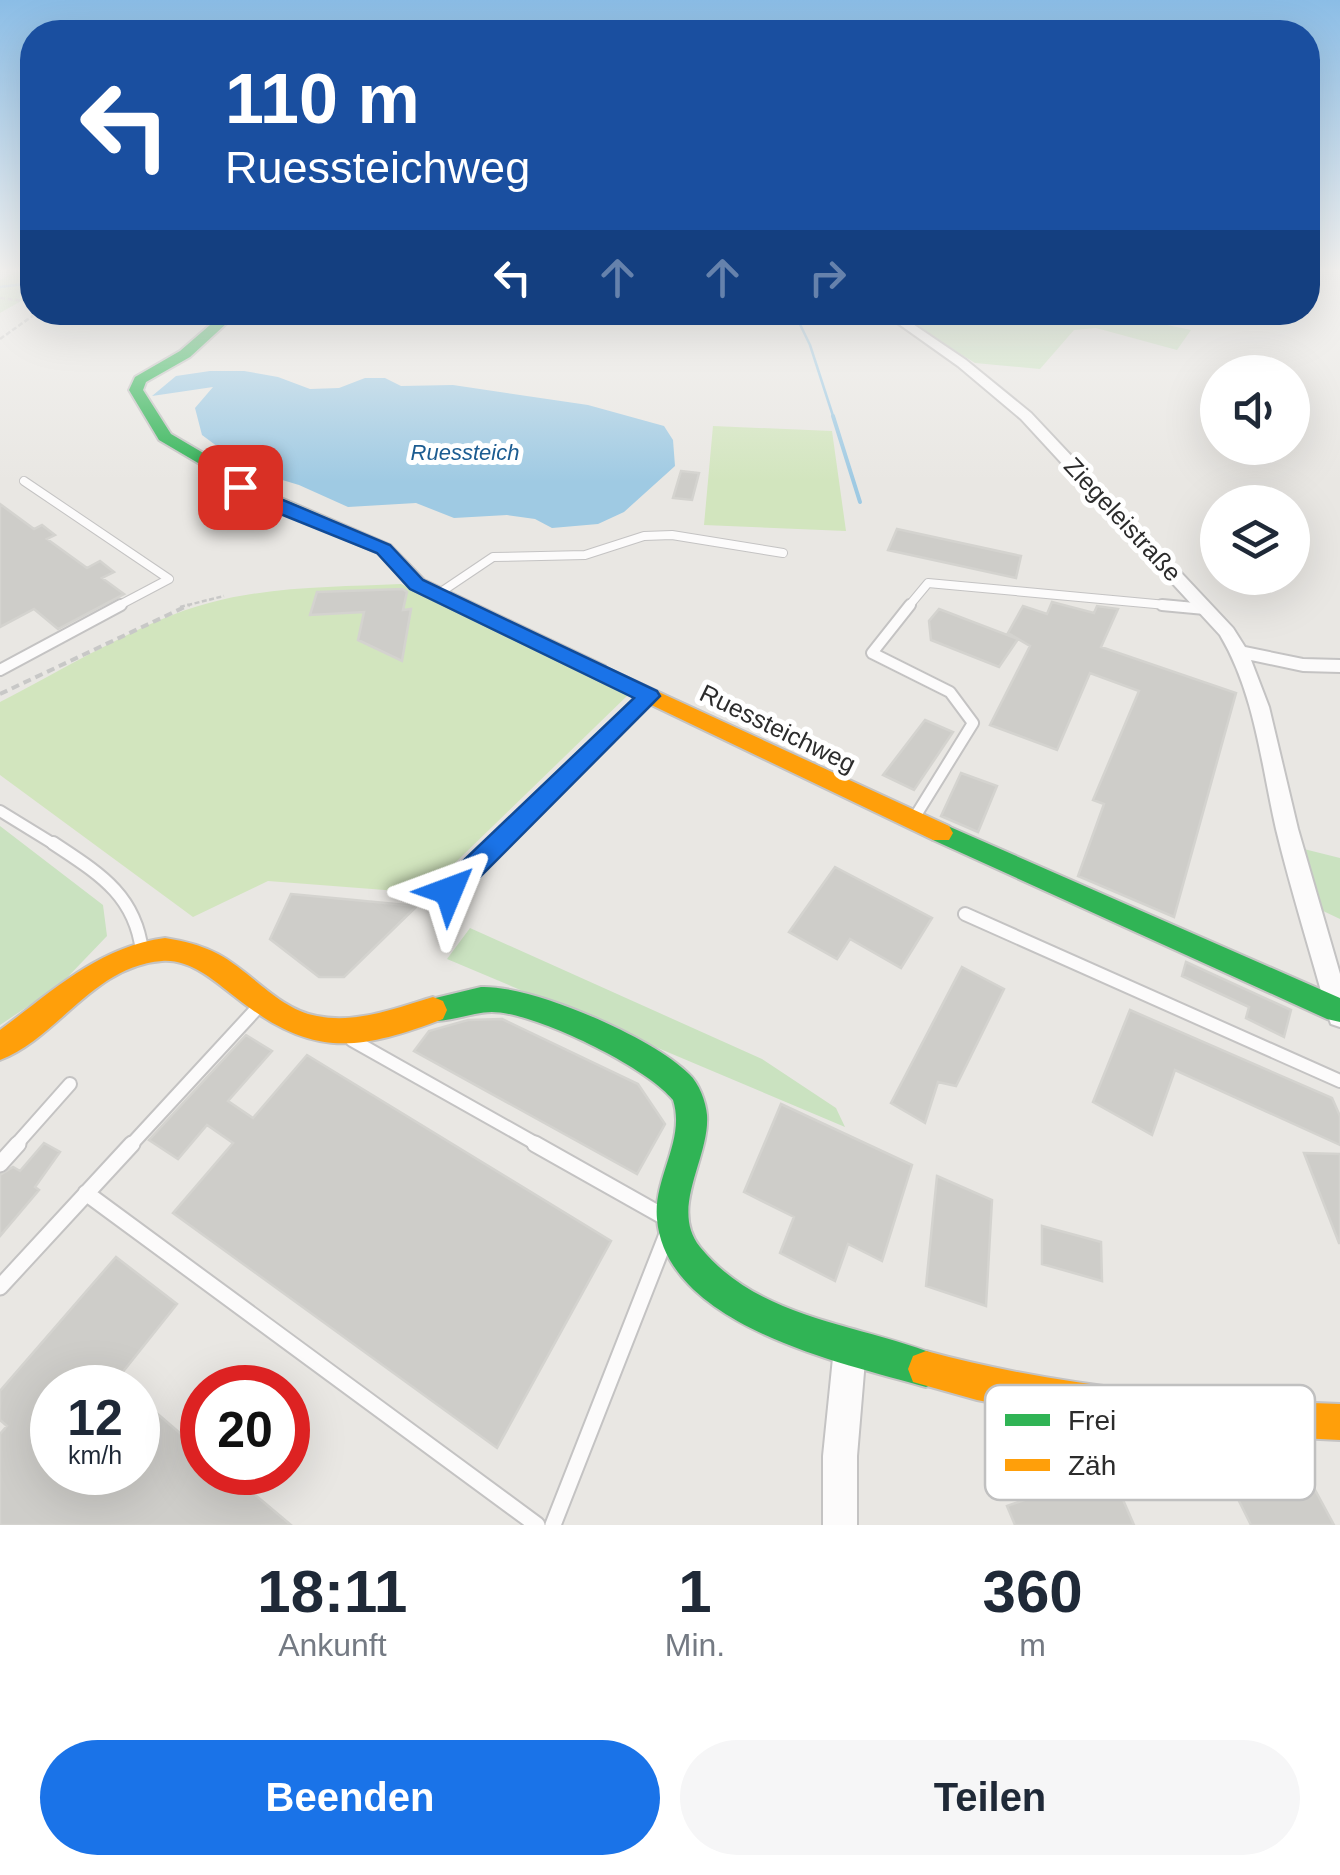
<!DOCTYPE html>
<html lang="de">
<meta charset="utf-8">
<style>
body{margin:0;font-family:Helvetica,sans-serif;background:#f6f6f7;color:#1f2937;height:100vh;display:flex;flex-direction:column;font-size:38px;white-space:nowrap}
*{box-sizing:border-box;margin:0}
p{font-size:32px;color:#747a83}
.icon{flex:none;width:55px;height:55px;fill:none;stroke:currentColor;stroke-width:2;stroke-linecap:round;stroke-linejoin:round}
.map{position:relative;height:1525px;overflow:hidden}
.panel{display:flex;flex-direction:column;background:#fff;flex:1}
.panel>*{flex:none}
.banner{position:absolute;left:20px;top:20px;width:1300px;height:305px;border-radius:40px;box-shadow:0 10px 40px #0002;background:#1a4fa0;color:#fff;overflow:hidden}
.tools{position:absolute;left:1200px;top:355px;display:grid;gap:20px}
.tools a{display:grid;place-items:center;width:110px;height:110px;border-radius:50%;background:#fff;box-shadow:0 10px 40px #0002;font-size:50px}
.speed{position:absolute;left:30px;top:1365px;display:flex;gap:20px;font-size:50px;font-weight:700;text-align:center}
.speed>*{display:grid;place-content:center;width:130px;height:130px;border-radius:50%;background:#fff;box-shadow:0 10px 40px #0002;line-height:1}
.speed small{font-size:25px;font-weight:400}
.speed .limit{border:15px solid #d22;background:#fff;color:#111}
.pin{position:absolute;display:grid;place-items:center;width:85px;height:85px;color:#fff;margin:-42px;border-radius:20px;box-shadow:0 5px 15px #0006}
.me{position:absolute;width:110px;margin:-55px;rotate:46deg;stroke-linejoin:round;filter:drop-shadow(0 0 8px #0008)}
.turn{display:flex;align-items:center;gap:35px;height:210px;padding:0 40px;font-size:45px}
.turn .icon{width:130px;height:130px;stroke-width:2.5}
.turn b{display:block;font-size:70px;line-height:85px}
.lanes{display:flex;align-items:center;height:95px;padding:0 40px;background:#0003;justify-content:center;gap:50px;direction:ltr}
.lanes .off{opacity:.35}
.eta{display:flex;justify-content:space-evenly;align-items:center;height:170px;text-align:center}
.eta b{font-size:60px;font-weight:700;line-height:70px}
.button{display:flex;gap:20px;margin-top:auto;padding:20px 40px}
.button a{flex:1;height:115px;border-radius:60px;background:#1a73e8;color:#fff;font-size:40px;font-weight:700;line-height:115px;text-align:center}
.button a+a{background:#f6f6f7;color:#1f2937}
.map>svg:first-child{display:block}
.green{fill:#cae2c0}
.pitch{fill:#d2e5be}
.water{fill:#9fcae3}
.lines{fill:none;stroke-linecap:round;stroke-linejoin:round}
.stream-far1{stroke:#9fcae3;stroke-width:2.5}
.stream{stroke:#9fcae3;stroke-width:4}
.building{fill:#cecdc9;stroke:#d4d3cf;stroke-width:2.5}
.lane-far3-casing{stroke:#c4c3c3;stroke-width:10}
.lane-far2-casing{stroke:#c4c3c3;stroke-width:14}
.lane-far1-casing{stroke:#c4c3c3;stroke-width:16}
.lane-casing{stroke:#c4c3c3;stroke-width:19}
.street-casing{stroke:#c4c3c3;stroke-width:4}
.fast-casing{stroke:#c4c3c3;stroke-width:4}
.slow-casing{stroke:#c4c3c3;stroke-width:4}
.path-far1{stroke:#c8c8c7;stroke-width:2.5;stroke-dasharray:5 2.5;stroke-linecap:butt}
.path{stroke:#c8c8c7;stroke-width:4;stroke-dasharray:8 5;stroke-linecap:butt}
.lane-far3{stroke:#fcfbfb;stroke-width:8}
.lane-far2{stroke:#fcfbfb;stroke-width:10}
.lane-far1{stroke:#fcfbfb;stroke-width:12}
.lane{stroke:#fcfbfb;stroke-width:15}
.street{fill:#fcfbfb;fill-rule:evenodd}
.fast{fill:#30b455;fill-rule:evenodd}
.slow{fill:#ff9f0a;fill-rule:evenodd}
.route{fill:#1a73e8;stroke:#114b97;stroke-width:2.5}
.labels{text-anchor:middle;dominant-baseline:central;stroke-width:10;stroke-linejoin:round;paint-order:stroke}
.far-water-label{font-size:22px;font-style:italic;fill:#1c5c91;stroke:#fff}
.street-label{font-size:25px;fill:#2c2c2c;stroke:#fff}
.key{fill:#fff;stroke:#c0c0c0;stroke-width:2.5}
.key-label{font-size:28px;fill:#2c2c2c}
</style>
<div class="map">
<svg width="1340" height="1525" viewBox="0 0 1340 1525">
<rect width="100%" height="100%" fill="#e9e7e3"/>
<path class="green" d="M12 268H32V300H23L0 313V280L15 272Z
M894 313H1110L1191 330 1177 350 1096 328 1074 330 1040 369 975 363Z
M0 826 103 905 107 936 60 985 0 1025Z
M1304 849 1340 858V919L1321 910Z
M470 928 762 1059 836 1108 845 1127 447 959Z"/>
<path class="pitch" d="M713 426 832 431 846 531 704 525Z
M401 584 628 695 424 893 268 881 193 917 0 775V702C61 671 145 619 209 603 272 586 337 587 401 584Z"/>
<path class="water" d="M210 371H244L278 377 310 389 339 388 365 378H385L401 386 453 385 588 405 664 426 673 440 675 466 624 512 598 524 552 528 535 519 507 515 454 518 416 503 348 507 299 485 249 470 202 435 195 408 213 387 152 396 176 376Z"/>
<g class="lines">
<path class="stream-far1" d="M0 287 32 283
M794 312 810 345 834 419"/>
<path class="stream" d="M833 416 860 502"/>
</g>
<path class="building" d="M681 471 699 473 692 500 673 498Z
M0 504 34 529 42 525 55 535 47 539 87 568 100 561 114 572 102 578 124 594 58 629 34 609 0 627Z
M897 529 1021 556 1016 578 888 550Z
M403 589 407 592 403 610 411 609 402 661 358 640 364 612 310 615 317 592Z
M1052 602 1094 613 1097 606 1118 609 1101 647 1236 693 1174 917 1078 876 1104 804 1093 800 1139 691 1090 673 1057 750 990 725 1030 646 1008 633 1023 606 1047 614Z
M939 609 1018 639 999 667 931 640 929 621Z
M925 720 953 732 914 790 883 775Z
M961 773 997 786 978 832 941 816Z
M835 867 932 918 901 968 850 939 837 959 789 932Z
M291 894 417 906 344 977H319L270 939Z
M1186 962 1291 1010 1284 1037 1246 1018 1249 1007 1182 976Z
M962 967 1004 989 956 1086 938 1082 925 1123 891 1103Z
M1130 1010 1332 1098 1340 1116V1145L1175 1070 1152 1135 1093 1102Z
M502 1019 638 1084 665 1124 637 1174 414 1051 429 1031 468 1020Z
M246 1035 272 1051 228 1101 253 1118 307 1055 611 1241 497 1448 173 1213 233 1143 207 1125 178 1159 149 1140Z
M781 1104 912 1165 882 1261 848 1244 835 1281 780 1253 794 1217 744 1192Z
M44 1143 60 1152 35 1187 39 1190 0 1236V1175L13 1167 20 1171Z
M1304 1153 1340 1154V1243H1339Z
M937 1176 992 1200 986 1306 926 1286Z
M1042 1226 1101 1242 1102 1281 1042 1264Z
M116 1257 177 1304 110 1388H52V1472H138V1397L202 1452V1472H228L291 1525H0V1434L7 1426 0 1420V1391Z
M1110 1470 1134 1525H1015L1007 1506Z
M1307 1475 1334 1525H1251L1238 1499Z"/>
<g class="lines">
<defs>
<path id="lane-far3" d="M24 481 169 579 116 607
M438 594 493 557 585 555 644 536 672 535 783 553
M908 607 928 583 1188 607"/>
<path id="lane-far2" d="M910 605 872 653 950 692 973 723 913 820
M1162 605 1205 609
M0 670 121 605
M0 811 57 846
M496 846 649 696"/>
<path id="lane-far1" d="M53 843C98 873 135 894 142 951
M449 891 498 843
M965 914 1340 1081
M352 1040 540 1146
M15 1146 70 1084
M130 1146 260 1005"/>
<path id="lane" d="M535 1144 668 1219
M0 1164 18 1144
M86 1193 537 1525
M0 1287 132 1144
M553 1525 666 1237"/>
<path id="street" d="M882 312H895L966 360 1031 413 1233 628 1245 647 1303 659 1340 660V672L1303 671 1251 660 1269 707 1298 829 1340 974V1027L1331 1024 1328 1016C1311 954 1291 891 1276 829 1261 763 1255 694 1220 635L1021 419 958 366Z
M850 1332 861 1337 866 1348 857 1456V1525H823V1456L834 1348 839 1337Z"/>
<path id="fast" d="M225 312H239L190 357 146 382 143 390 171 434 222 464 246 483 390 545 424 580 605 666 608 671 605 676H591L410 588 378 553 234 491 210 470 159 440 129 390 135 377 180 351Z
M941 823 1340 998V1022L1327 1019 933 840 929 833 933 826Z
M481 987C532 985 652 1037 689 1074 699 1083 706 1102 707 1115 710 1158 669 1208 700 1247 759 1320 858 1323 939 1356L944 1369 939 1382 926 1387C842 1363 666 1326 657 1219 653 1178 686 1140 673 1100 647 1067 534 1012 492 1012 470 1012 442 1026 423 1019L419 1010 423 1001Z"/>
<path id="slow" d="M598 664 949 826 953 833 949 840H933L591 676 588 671 591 666Z
M165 938C184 941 201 945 218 954 252 972 278 1009 317 1016 356 1024 396 1008 433 997L443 1001 447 1010 443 1019C351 1054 308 1056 230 993 210 977 188 959 162 961 93 966 58 1038 0 1060V1030C53 991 98 947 165 938Z
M926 1351C1062 1388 1200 1399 1340 1404V1440L1184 1432 1079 1420 977 1400 913 1382 908 1369 913 1356Z"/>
</defs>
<use href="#lane-far3" class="lane-far3-casing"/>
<use href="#lane-far2" class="lane-far2-casing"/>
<use href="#lane-far1" class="lane-far1-casing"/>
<use href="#lane" class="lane-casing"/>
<use href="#street" class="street-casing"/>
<use href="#fast" class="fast-casing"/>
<use href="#slow" class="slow-casing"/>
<path class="path-far1" d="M0 298 32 302
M0 339 38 312
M180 607 224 596"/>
<path class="path" d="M0 694 189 605"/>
<use href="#lane-far3" class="lane-far3"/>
<use href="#lane-far2" class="lane-far2"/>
<use href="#lane-far1" class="lane-far1"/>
<use href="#lane" class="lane"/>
<use href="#street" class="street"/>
<use href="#fast" class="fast"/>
<use href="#slow" class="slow"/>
</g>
<linearGradient id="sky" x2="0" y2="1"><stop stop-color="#8bbde6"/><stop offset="0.56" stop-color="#f5f4f2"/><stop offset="1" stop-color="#f5f4f2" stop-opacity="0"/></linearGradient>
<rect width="1340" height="482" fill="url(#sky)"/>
<path class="route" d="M240 482 390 545 423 580 657 691 660 696 458 899 449 902 440 899 436 891 440 883 634 698 410 589 377 553 278 513 234 491 232 487Z"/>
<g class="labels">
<g class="far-water-label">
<text x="465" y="452">Ruessteich</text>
</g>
<g class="street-label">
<text transform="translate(1123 519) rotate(47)">Ziegeleistraße</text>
<text transform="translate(778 728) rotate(26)">Ruessteichweg</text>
</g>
</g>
<rect x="985" y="1385" width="330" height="115" rx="15" class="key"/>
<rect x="1005" y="1414" width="45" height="12" fill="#30b455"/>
<rect x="1005" y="1459" width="45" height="12" fill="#ff9f0a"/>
<g class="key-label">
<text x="1068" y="1430">Frei</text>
<text x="1068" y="1475">Zäh</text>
</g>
</svg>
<div class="tools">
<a><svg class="icon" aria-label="sound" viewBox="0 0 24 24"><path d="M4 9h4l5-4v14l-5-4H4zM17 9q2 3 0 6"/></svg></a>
<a><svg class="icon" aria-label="layers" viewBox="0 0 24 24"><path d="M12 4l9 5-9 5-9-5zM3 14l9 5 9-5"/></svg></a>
</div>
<div class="speed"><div>12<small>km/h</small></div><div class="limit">20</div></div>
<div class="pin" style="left:240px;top:487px;background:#d93025"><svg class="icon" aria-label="arrive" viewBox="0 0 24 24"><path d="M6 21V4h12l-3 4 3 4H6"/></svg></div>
<svg class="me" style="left:449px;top:891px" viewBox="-20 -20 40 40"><path d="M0-17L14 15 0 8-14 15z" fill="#1a73e8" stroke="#fff" stroke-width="4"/></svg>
<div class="banner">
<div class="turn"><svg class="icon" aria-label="left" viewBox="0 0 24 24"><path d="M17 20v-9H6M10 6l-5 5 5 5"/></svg><div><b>110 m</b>Ruessteichweg</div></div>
<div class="lanes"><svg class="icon" aria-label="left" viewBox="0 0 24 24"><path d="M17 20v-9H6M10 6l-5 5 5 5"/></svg><svg class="icon off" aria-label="ahead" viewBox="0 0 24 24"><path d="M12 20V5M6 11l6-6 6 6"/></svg><svg class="icon off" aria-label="ahead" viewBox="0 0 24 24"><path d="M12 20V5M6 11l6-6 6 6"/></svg><svg class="icon off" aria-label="right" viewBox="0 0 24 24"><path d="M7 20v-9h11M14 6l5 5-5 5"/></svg></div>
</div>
</div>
<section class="panel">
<div class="eta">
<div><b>18:11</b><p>Ankunft</p></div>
<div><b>1</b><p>Min.</p></div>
<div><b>360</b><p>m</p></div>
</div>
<div class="button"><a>Beenden</a><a>Teilen</a></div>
</section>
